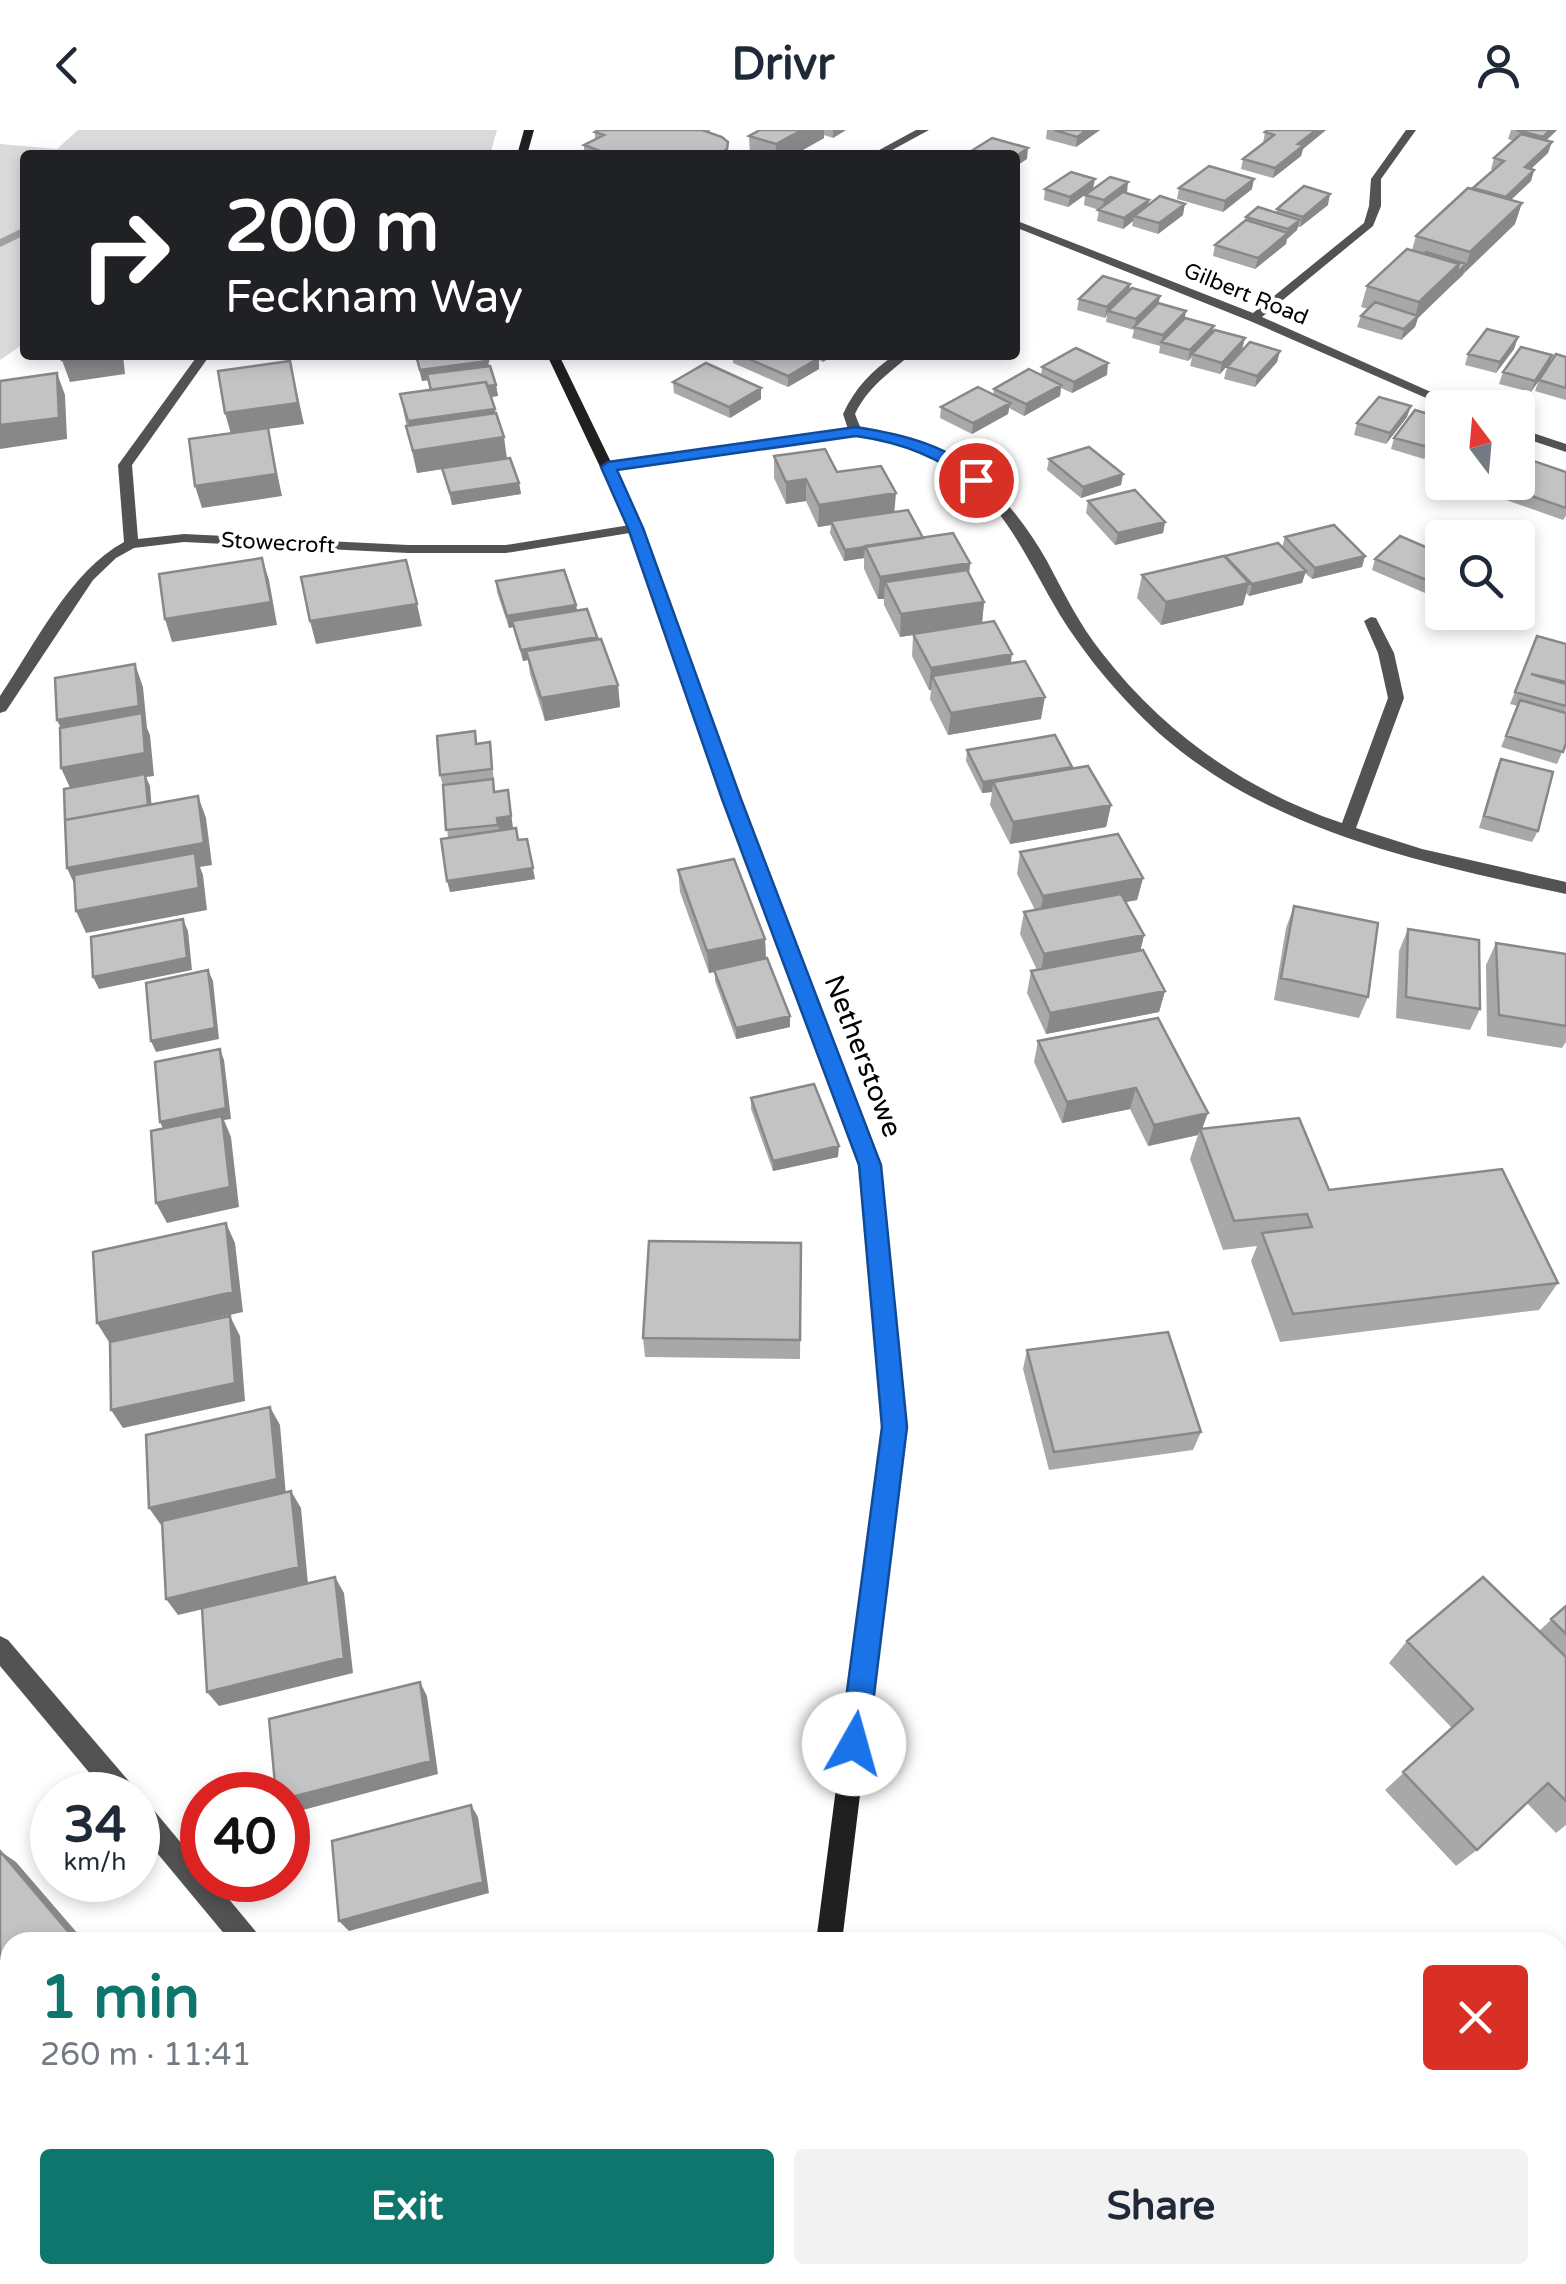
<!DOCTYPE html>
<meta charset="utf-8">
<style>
body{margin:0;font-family:"Varela Round",sans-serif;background:#f2f2f3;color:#1f2937;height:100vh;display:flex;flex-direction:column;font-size:38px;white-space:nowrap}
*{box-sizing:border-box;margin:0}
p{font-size:32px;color:#747a83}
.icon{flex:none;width:55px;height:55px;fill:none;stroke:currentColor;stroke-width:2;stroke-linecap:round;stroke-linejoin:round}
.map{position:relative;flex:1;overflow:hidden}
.details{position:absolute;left:0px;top:1802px;width:1568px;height:352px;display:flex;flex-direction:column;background:#fff;border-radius:30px 30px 0 0;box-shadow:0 5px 15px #0003}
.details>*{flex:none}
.top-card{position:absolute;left:20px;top:20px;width:1000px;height:210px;border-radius:10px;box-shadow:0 5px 15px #0003;background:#202124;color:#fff;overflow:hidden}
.needle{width:65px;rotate:344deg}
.buttons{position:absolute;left:1425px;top:260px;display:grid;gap:20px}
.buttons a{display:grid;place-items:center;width:110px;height:110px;border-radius:10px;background:#fff;box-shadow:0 5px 15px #0003;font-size:50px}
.speed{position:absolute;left:30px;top:1642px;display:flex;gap:20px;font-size:50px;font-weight:700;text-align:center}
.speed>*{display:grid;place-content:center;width:130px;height:130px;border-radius:50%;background:#fff;box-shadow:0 5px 15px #0003;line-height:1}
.speed small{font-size:25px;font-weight:400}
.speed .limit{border:15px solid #d22;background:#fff;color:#111}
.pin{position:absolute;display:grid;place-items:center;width:85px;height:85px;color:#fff;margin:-42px;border:5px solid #fff;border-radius:50%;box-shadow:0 2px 10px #0007}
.me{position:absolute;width:110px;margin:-55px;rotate:7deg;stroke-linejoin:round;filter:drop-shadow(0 0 8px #0008)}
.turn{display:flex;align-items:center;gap:35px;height:210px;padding:0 40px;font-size:45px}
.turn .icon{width:130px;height:130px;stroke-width:2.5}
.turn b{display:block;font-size:70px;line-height:85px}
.round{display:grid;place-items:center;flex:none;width:105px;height:105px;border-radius:10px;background:#f2f2f3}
.headline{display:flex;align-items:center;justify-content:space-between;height:170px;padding:0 40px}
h1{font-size:60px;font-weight:800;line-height:75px;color:#0f766e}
.cta{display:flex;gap:20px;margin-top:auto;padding:20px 40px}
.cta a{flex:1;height:115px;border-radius:10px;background:#0f766e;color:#fff;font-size:40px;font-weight:800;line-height:115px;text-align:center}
.cta a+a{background:#f2f2f3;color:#1f2937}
header{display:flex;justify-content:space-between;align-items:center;height:130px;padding:0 40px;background:#fff;font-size:45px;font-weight:800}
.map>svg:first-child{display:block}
.green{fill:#dadada}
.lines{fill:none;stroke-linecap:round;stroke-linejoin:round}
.stream{fill:#a1a1a1;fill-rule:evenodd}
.street{fill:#535353;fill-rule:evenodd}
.secondary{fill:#202020;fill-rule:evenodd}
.wall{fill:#a8a8a8}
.shaded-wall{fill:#888}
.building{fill:#c3c3c3;stroke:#888;stroke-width:2.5}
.route{fill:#1a73e8;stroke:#114b97;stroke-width:2.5}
.labels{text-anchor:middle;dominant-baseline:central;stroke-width:8;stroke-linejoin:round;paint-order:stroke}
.far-street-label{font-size:22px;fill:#000;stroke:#fff}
.street-label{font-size:28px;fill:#000;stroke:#fff}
</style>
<header><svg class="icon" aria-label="back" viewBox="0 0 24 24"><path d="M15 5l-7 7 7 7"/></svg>Drivr<svg class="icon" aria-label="person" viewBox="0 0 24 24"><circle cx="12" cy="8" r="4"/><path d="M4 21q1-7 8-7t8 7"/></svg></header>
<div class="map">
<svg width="1566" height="2154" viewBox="0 0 1566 2154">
<rect width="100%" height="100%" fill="#fff"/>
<path class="green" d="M78 0H497L490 25H25V213L0 230V14L57 19Z"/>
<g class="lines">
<path class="stream" d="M25 97V105L0 117V109Z"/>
<path class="street" d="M916 0H929L883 25H870Z
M1406 0H1416L1381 49V76L1373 96 1262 187 1467 278H1449L1250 191 1015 97V90L1253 183 1364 93 1369 76 1371 49Z
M198 225H210L132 335 138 409 184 404 408 415H506L636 394 643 398 636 402 506 423H408L184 412 134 418 116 428 93 450 6 581 0 583V566C34 516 70 441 124 412L118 335Z
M895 225H910C888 244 868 257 855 284L861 299C950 315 1002 352 1047 431 1064 463 1079 494 1102 523 1165 604 1245 660 1342 693L1388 568 1378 523 1364 491 1371 487 1376 488 1394 523 1404 568 1356 698 1422 719 1566 752V764C1413 731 1247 697 1135 580 1107 551 1081 519 1060 485 1017 413 995 347 907 318 891 313 872 306 855 306 831 306 804 313 780 317 723 325 665 333 608 341L601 337 608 333 848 299 843 284C855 258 872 240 895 225Z
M1518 298 1566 314V322L1518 306Z
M0 1506 8 1510 133 1656 137 1665H108L0 1536Z
M138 1668 147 1672 202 1738V1750H213L257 1803 261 1812H231L138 1700Z
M1566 1908V1949L1558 1952V1912Z
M741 2145H812L814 2150 812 2154H745Z
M1431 2145H1462L1458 2154H1427Z"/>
<path class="secondary" d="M524 0H534L527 25H517Z
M547 225H559L643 398 739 669 880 1035 905 1297 842 1812H816L883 1297 860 1035 723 669 629 398Z
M784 2145H814V2154H784Z"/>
</g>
<path class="wall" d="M599 0H711L708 2 728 25H584V15L595 10V2Z
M760 0H846L833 8 824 5V8L794 25H750L749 6Z
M1047 0H1100L1076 17 1046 9Z
M1268 0H1326L1303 19 1301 26 1273 48 1241 39 1243 29 1263 13 1265 2Z
M1511 0H1557L1546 11 1548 23 1531 39 1534 40 1531 51 1511 70 1515 94 1418 188 1415 197 1401 210 1357 197 1361 186 1368 179 1361 177 1367 156 1412 120 1416 106 1472 59 1494 40 1491 39 1494 28 1514 11 1508 9Z
M1179 58 1252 59 1223 82 1177 69Z
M1045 59H1093L1126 63 1149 70 1148 75 1183 85 1158 104 1132 96 1133 91 1123 99 1097 91 1099 80 1084 75 1085 65 1068 77 1044 70Z
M1328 75 1300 97H1298L1297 100 1287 109 1286 114 1255 139 1213 126 1215 115 1245 91 1246 87 1276 82 1277 79Z
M1129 160 1160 166 1158 174 1185 188 1214 196 1212 204 1245 208 1242 219 1220 244 1190 236 1192 228 1188 231 1159 223 1160 216 1132 208 1134 200 1106 192 1107 185 1105 188 1077 180 1079 169Z
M1518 207 1514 219 1496 243 1465 235 1468 224Z
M1280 221 1277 232 1255 257 1224 249 1227 237Z
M415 225H486L496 255 498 266 491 267 507 328 519 353 521 364 452 375 443 339 417 343 411 318 400 264 430 260 428 250 422 251Z
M733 225H834L823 232 819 230V239L788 257 733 233Z
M1552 225 1549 235 1566 227V270L1535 261 1538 252 1531 262 1499 254 1503 242Z
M1042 237 1107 245 1072 263 1061 258 1060 266 1024 286 1009 278 1008 284 972 304 940 288 941 277 993 265 994 259 1041 245Z
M673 252 761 258V269L730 288 674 263Z
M1407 287 1386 314 1354 305 1357 293Z
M1442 288 1424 329 1391 319 1394 308Z
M1442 304V337L1427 332 1430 321Z
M774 326 837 342 894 382 923 408 970 433 969 443 984 472 982 493 1011 534 1041 589 948 605 930 569 931 560H929L912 526 913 505 900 507 884 475V469H878L864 439V428L844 431 830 403 831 395 818 397 806 371 786 374 774 348Z
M1049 329 1123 344 1121 355 1081 368 1047 340Z
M1566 342V386L1563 390 1495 366 1500 355Z
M1464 352H1497L1492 361Z
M1088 371 1165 392 1163 403 1115 415 1086 383Z
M1285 407 1365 426 1362 437 1312 449 1305 443 1302 453 1249 466 1246 463 1243 475 1161 495 1137 468 1142 445 1282 417Z
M1442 424 1425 463 1372 440 1375 429Z
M496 451 576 475 577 480 597 509 618 555 620 577 545 591 530 544 528 530 523 531 513 497 509 498 497 462Z
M1465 482H1509L1496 496Z
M1537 506 1566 514V613L1557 634 1501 617 1518 576 1510 574Z
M490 612 495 662 513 698 535 749 450 762 448 708 443 656 440 645 477 614Z
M967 620 1072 637V639L1111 675 1106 697 1010 714 990 675 992 662 982 663 966 631Z
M1501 629 1538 701 1532 712 1479 698 1496 640Z
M1020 722 1143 748 1137 770 1126 772 1144 805 1140 821 1165 861 1159 882 1046 904 1027 863 1031 841 1037 840 1020 804 1024 782 1035 780 1017 744Z
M678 740 765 809 766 828 790 897 736 909 715 851V842L709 843 680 762Z
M1294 776 1368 867 1359 888 1274 870 1286 798Z
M1408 799 1480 879 1470 900 1396 888 1399 821Z
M1496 813 1566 824V912L1562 918 1487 906 1486 835Z
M1158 888 1202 999 1329 1060 1558 1153 1539 1180 1280 1212 1251 1131 1257 1116 1223 1120 1190 1029 1198 1005 1148 1016 1130 979 1062 993 1034 932 1038 911Z
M751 968 838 1027 773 1041 751 979Z
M801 1113 800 1229 645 1227 643 1208Z
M1027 1220 1201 1302 1193 1320 1049 1340 1023 1239Z
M1566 1476V1695L1556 1703 1527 1673 1477 1720 1456 1736 1385 1660 1452 1598 1389 1533 1407 1511 1539 1501Z"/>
<path class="shaded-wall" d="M802 0H824V8L794 25H776V14Z
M833 0H846L833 8Z
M1087 0H1100L1076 17 1077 7Z
M1316 0H1326L1303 19 1301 26 1273 48 1275 38 1298 14Z
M1550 0H1557L1539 17 1543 7Z
M1552 12 1548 23 1521 48 1525 37Z
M1028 18 1027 29 1015 37V27Z
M1534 40 1531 51 1502 78 1506 67Z
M1095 49 1093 59 1068 77 1070 67Z
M1254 49 1252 59 1223 82 1225 71Z
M1128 52 1127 63 1102 81 1104 70Z
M1330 64 1328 75 1300 97 1303 87Z
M1149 70 1147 81 1134 86 1133 91 1123 99 1124 88Z
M1522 73 1515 94 1464 143 1470 122Z
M1185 74 1183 85 1158 104 1159 93Z
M1300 90 1297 100 1287 109 1286 114 1255 139 1258 128 1286 104 1288 99Z
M1459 134 1452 155 1418 188 1415 197 1401 210 1404 199 1414 190 1419 172Z
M1466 134 1463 145 1452 155 1456 144Z
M1130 154 1129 165 1108 181 1105 188 1107 177Z
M1160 166 1158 177 1135 197 1136 189Z
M1186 181 1184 192 1162 212 1163 205Z
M1214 196 1211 207 1192 224 1188 231 1190 220Z
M1518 207 1514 219 1496 243 1500 232Z
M1245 208 1242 219 1220 244 1222 233Z
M1280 221 1277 232 1255 257 1257 246Z
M100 225H123L125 244 70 252 62 230Z
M823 225H834L823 232Z
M1552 225 1548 237 1531 262 1535 251Z
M819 228V239L788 257V246Z
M290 231 304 294 268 299 282 366 202 378 195 356 231 304 225 283Z
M488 231 489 242 422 251 420 240Z
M1108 233 1107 245 1072 263 1074 252Z
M57 243 65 265 67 309 0 319V295Z
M496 255 498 266 435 275 433 264Z
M1061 255 1060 266 1024 286 1026 274Z
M761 258V269L730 288 729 277Z
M1010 273 1008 284 972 304 973 293Z
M1411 276 1407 287 1386 314 1390 303Z
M495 279 498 301 412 313 408 291Z
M1442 296V302L1424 329 1428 317Z
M504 307 507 329 417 343 413 321Z
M1123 344 1121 355 1081 368 1083 357Z
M806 349V371L786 374V352Z
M519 353 521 364 452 375 450 363Z
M896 363 894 386 831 391V395L818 397 819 375Z
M1165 392 1163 403 1115 415 1118 403Z
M865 417 864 428 844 431 845 420Z
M1365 426 1362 437 1312 449 1315 438Z
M262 428 269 450 277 495 172 512 165 489Z
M970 433 968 456 885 452 884 469H878L880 447Z
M1442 439V446L1425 463 1429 451Z
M1306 441 1302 453 1249 466 1252 454Z
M1249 453 1243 475 1161 495 1166 472Z
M1533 453 1528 465 1518 475V468Z
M984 472 982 494 900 507 901 484Z
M417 474 422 496 316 514 310 491Z
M576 475 578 487 512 491 513 497 509 498 507 486Z
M1502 482H1509L1496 496 1500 484Z
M597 507 598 518 526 521 528 530 523 531 521 520Z
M1012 524 1009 547 932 546 931 560H929L931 538Z
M135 534 143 557 147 598 150 605 154 646 146 647 150 656 153 692 71 660 61 638 67 612 57 590Z
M618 555 620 577 545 591 541 568Z
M1045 567 1041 589 948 605 951 583Z
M1072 637 1070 648 993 652 992 662 982 663 983 652Z
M508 660 513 698 500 706 497 688Z
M198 666 206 688 212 735 200 737 203 745 207 780 86 803 76 781 77 760 67 738Z
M1111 675 1106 697 1010 714 1013 692Z
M533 738 535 749 450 762 447 751Z
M1143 748 1137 770 1039 788 1043 766Z
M183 789 188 801 192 840 99 859 93 847Z
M1144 805 1139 827 1040 846 1044 824Z
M765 809 766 831 709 843 707 821Z
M208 840 213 851 219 909 156 922 151 911Z
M1165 861 1159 882 1046 904 1050 883Z
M790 886V897L736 909V898Z
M220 919 224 930 231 989 224 990 231 1007 239 1077 167 1093 156 1073 165 1003 160 992Z
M1136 958 1130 979 1062 993 1067 972Z
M1208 983 1201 1002 1200 999 1198 1005 1148 1016 1154 995Z
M839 1016 838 1027 773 1041V1031Z
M226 1093 235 1113 243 1182 109 1212 97 1193Z
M230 1186 240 1206 245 1271 123 1298 111 1280Z
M270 1277 280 1295 286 1366 161 1395 149 1378Z
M291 1361 301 1378 308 1454 178 1485 166 1469Z
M335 1447 344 1463 353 1543 219 1576 207 1562Z
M420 1552 427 1566 438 1644 288 1684V1668Z
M471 1675 478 1687 489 1763 349 1801 339 1791Z
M0 1721 16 1732 85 1812H77Z
M10 1904V1930L0 1939V1914Z
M294 2145H303L310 2154H300Z"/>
<path class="building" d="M599 0H702L722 7 728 12 727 19 718 25H669L661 22 655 25H611L584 15 604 5 595 2Z
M760 0H802L776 14 749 6Z
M1054 0H1087L1077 7Z
M1268 0H1316L1298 14 1304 15 1275 38 1243 29 1274 5 1265 2Z
M1516 0H1550L1543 7Z
M1521 4 1552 12 1525 37 1534 40 1506 67 1473 58 1504 31 1494 28Z
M992 8 1028 18 1015 27V25H965Z
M1209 36 1254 49 1225 71 1179 58Z
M1071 42 1095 49 1070 67 1045 59Z
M1110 47 1128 52 1104 70 1085 65Z
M1304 56 1330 64 1303 87 1277 79Z
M1468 58 1522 73 1470 122 1416 106Z
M1123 62 1149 70 1124 88 1098 80Z
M1160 66 1185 74 1159 93 1134 86Z
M1258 77 1300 90 1288 99 1246 87Z
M1246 90 1288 103 1258 128 1215 115Z
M1407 119 1459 134 1419 172 1367 156Z
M1426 122 1466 134 1456 144 1459 134 1424 124Z
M1103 146 1130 154 1107 177 1079 169Z
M1132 158 1160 166 1136 189 1108 181Z
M1375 172 1418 186 1404 199 1361 186Z
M1158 173 1186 181 1163 205 1134 197Z
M1185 188 1214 196 1190 220 1161 212Z
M1487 199 1518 207 1500 232 1468 224Z
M1215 200 1245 208 1222 233 1192 224Z
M1250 212 1280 221 1257 246 1227 237Z
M1521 217 1552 225 1535 251 1503 242Z
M1076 218 1108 233 1074 252 1042 237Z
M1556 224 1566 227V258L1539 250Z
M62 225H100L62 230Z
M416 225H486L488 231 420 240Z
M740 225H813L819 228 788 246Z
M290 231 298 273 225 283 218 241Z
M706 233 761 258 729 277 673 252Z
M490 236 496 255 487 256 486 252 431 260 427 244Z
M1029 239 1061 255 1026 274 994 259Z
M57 243 59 288 0 295V251Z
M486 252 495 279 408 291 400 264Z
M978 257 1010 273 973 293 941 277Z
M1379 267 1411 276 1390 303 1357 293Z
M1415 280 1442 288V296L1428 317 1394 308Z
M496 283 504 307 413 321 406 296Z
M268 298 276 344 195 356 189 309Z
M1442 304V325L1430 321Z
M1089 317 1123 344 1083 357 1049 329Z
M825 319 837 342 881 336 896 363 819 375 806 349 786 352 774 326Z
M1519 326 1566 342V378L1500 355 1501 352H1518Z
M510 328 519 353 450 363 442 338Z
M1135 360 1165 392 1118 403 1088 371Z
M908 380 923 408 845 420 831 391Z
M1334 395 1365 426 1315 438 1285 407Z
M953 403 970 433 880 447 865 416Z
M1400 406 1442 424V439L1429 451 1375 429Z
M1278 413 1306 441 1252 454 1225 426Z
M1224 426 1249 453 1166 472 1142 445Z
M262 428 271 472 165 489 159 444Z
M406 430 417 474 310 491 301 447Z
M564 440 576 475 507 486 496 451Z
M967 440 984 472 901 484 885 452Z
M1518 447 1533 453 1518 468Z
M587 479 597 507 521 520 512 491Z
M994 491 1012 524 931 538 913 504Z
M1537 506 1566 514V552L1531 544 1566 554V576L1515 562Z
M601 509 618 555 541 568 526 521Z
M1025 531 1045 567 951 583 932 546Z
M135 534 139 576 57 590 55 548Z
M1520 570 1566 583V613L1563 622 1506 606Z
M142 583 145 623 61 638 60 598Z
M475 601 476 614 490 612 492 639 440 645 437 606Z
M1055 605 1072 637 983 652 967 620Z
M1501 629 1553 642 1538 701 1484 686Z
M1088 636 1111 675 1013 692 993 652Z
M145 644 148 675 65 690 64 659Z
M493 649 494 662 508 660 511 686 497 688 498 695 446 700 443 655Z
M198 666 204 713 67 738 65 690Z
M516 698 518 710 527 709 533 738 447 751 441 709Z
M1118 704 1143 748 1043 766 1020 722Z
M195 723 199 758 76 781 74 745Z
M734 729 765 809 707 821 678 740Z
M1121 764 1144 805 1044 824 1024 782Z
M1294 776 1378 793 1368 867 1281 848Z
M183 789 187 828 93 847 91 807Z
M1408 799 1479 810 1480 879 1406 867Z
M1496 813 1566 824V896L1499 885Z
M1143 820 1165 861 1050 883 1031 841Z
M767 828 790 886 736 898 714 840Z
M208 840 215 898 151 911 146 853Z
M1158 888 1208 983 1154 995 1136 958 1067 972 1038 911Z
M220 919 226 978 160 992 155 932Z
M814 954 839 1016 773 1031 751 968Z
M222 986 230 1057 156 1073 151 1001Z
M1299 988 1329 1060 1502 1039 1558 1153 1293 1184 1262 1103 1312 1097 1307 1084 1234 1091 1200 999Z
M226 1093 233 1162 97 1193 93 1122Z
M649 1111 801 1113 800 1210 643 1208Z
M230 1186 235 1253 111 1280 110 1212Z
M1168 1202 1201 1302 1054 1322 1027 1220Z
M270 1277 277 1349 149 1378 146 1305Z
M291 1361 299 1437 166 1469 162 1391Z
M335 1447 344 1528 207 1562 202 1478Z
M1483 1447 1566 1527V1671L1548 1653 1477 1720 1403 1642 1473 1579 1407 1511Z
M1566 1476V1504L1551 1489Z
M420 1552 431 1631 288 1668V1665H276L269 1589Z
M471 1675 483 1752 339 1791 332 1711Z
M0 1721 77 1812H10V1904L0 1914Z
M10 1973V2031L0 2017V1983Z
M127 2145H294L300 2154H119Z
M876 2145H940V2154H876Z
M1049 2145H1269L1276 2154H1043L1042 2152Z"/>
<path class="route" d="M856 297C901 304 953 316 984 350L971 354C939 326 899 312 856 306L617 340 643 398 741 669 881 1035 907 1297 868 1614 864 1624 854 1628 844 1624 840 1614 882 1297 859 1035 722 669 628 398 601 337 608 332Z"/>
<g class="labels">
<g class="far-street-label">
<text transform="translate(1246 164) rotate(22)">Gilbert Road</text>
<text transform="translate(278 413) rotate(3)">Stowecroft</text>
</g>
<g class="street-label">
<text transform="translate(863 926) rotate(69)">Netherstowe</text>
</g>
</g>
</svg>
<div class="buttons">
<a><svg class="needle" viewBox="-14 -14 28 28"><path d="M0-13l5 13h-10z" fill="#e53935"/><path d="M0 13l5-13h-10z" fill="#747a83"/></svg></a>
<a><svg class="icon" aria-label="search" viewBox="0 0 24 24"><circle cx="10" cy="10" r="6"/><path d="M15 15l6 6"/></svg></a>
</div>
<div class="speed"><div>34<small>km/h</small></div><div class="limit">40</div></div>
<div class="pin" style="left:976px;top:350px;background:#d93025"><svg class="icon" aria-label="arrive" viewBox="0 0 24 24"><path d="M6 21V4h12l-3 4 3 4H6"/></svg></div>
<svg class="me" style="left:854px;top:1614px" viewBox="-20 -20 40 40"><circle r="19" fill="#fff"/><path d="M0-13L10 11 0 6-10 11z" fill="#1a73e8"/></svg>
<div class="top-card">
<div class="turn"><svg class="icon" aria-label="right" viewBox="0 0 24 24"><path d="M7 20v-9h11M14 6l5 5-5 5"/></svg><div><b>200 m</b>Fecknam Way</div></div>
</div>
<section class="details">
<div class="headline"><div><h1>1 min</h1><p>260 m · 11:41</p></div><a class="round" style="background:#d93025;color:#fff"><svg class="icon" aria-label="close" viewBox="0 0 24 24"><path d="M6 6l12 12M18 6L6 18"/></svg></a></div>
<div class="cta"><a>Exit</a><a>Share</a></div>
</section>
</div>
